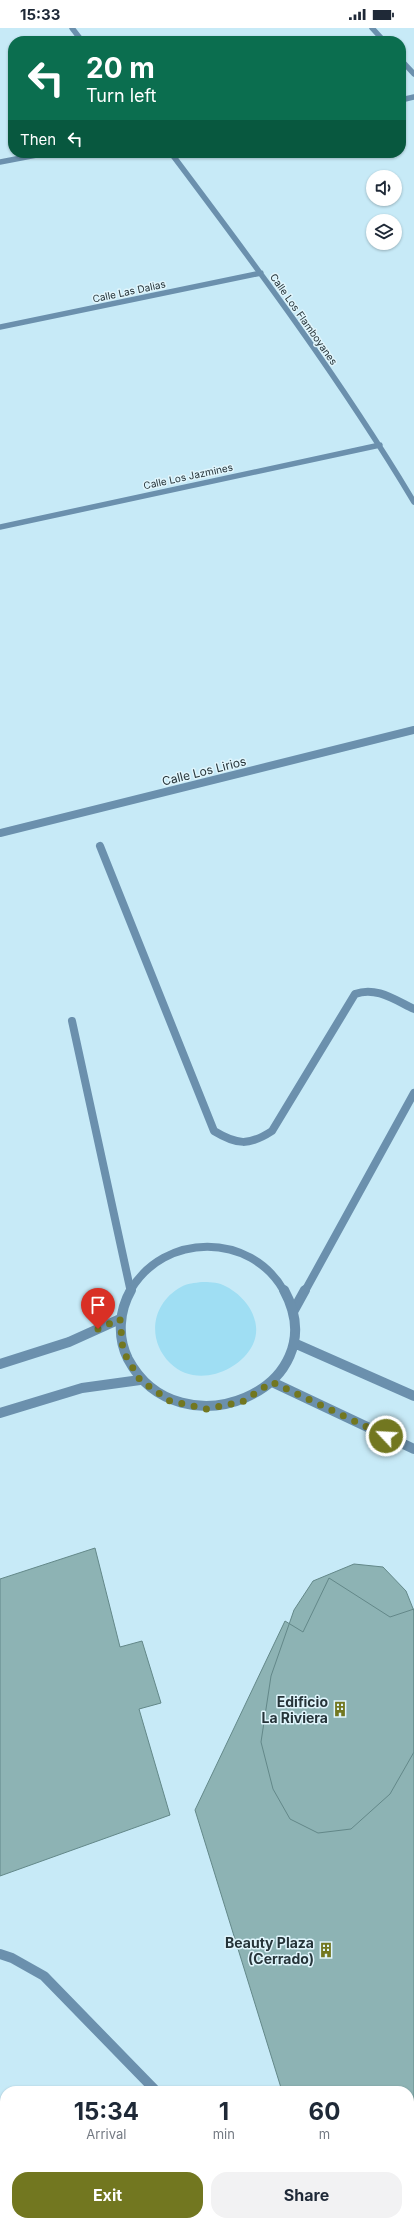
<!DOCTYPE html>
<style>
body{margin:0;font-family:Inter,sans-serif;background:#f2f2f3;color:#1f2937;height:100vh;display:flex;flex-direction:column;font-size:15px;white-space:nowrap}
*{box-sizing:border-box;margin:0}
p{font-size:13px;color:#747a83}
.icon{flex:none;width:22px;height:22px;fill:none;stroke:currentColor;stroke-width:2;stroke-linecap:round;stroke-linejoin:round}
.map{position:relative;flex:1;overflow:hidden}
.sheet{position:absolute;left:0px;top:2058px;width:414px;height:140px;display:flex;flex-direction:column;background:#fff;border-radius:16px 16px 0 0;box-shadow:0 1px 3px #0004}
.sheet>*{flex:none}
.top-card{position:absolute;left:8px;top:8px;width:398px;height:122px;border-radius:16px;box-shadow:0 1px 3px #0004;background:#0b6e4f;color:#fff;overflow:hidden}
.fabs{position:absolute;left:366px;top:142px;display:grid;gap:8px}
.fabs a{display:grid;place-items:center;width:36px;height:36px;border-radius:50%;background:#fff;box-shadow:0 1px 3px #0004;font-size:20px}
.pin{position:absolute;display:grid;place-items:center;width:34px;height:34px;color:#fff;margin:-41px -17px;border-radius:50% 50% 50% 0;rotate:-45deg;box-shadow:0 0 4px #0007}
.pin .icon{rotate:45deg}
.me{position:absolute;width:44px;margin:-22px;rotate:295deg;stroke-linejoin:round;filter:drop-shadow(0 0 3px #0008)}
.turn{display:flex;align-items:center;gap:14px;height:84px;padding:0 12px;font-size:18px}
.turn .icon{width:52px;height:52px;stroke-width:2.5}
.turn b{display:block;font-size:28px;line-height:34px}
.then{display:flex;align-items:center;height:38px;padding:0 12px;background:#0003;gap:8px;font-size:15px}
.eta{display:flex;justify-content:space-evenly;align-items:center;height:68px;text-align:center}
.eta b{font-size:24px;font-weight:700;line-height:28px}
.action{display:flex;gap:8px;margin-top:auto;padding:8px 12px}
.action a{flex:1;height:46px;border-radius:16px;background:#727720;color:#fff;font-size:16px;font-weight:700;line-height:46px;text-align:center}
.action a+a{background:#f2f2f3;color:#1f2937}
.status{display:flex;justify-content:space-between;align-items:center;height:28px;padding:0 20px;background:#fff;direction:ltr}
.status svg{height:11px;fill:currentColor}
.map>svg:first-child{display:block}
.green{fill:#9fdef3}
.building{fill:#8db3b4;stroke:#638889}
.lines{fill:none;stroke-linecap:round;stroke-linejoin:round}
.lane-far1{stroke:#6b90ad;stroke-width:8}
.lane{stroke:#6b90ad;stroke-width:10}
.street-far2{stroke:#6b90ad;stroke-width:5.5}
.street-far1{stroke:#6b90ad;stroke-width:8}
.street{stroke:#6b90ad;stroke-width:10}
.route{stroke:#727720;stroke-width:7;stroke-dasharray:0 12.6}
.labels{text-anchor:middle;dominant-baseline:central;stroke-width:3;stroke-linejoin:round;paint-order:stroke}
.far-street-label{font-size:10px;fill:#263439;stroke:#e0f5fc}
.street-label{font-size:12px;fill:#263439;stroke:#e0f5fc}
.near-poi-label{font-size:14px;font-weight:bold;fill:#263439;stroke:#e0f5fc;text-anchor:end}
</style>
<div class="status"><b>15:33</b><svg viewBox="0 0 49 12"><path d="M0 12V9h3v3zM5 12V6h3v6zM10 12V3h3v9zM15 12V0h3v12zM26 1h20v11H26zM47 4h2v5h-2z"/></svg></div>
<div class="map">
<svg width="414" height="2198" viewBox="0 0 414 2198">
<rect width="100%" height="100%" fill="#c7eaf7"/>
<path class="green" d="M202 1254C208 1254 217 1254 223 1257 246 1267 266 1295 251 1320 235 1346 194 1359 170 1335 146 1311 152 1275 181 1259 187 1255 195 1255 202 1254Z"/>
<path class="building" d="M95 1520 120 1619 142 1613 161 1675 139 1681 170 1787 0 1848V1551Z
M354 1536 383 1539 406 1563 414 1583V1724L390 1766 351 1801 318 1805 290 1791 273 1761 261 1714 271 1648 294 1582 313 1553Z
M329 1550 390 1589 414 1581V2165L409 2167V2063H282L195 1782 285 1593 303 1604Z"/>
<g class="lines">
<path class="lane-far1" d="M100 818 214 1103C237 1117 249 1118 272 1103L355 966C376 958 395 972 414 981
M72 993 130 1260
M305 1263 414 1065"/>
<path class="lane" d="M294 1282 305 1262
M0 1926 12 1930 44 1948 156 2063
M361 2193 363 2198"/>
<path class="street-far2" d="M72 0 82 13
M372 0 384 13
M401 32 414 46
M401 72 414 69
M171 125C256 238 341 352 414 474
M173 128 187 125
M0 134 47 125
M0 299 261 245
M0 499 380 417"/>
<path class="street-far1" d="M0 805 414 702
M130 1263C164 1204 251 1204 284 1263"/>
<path class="street" d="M131 1262C119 1283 117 1309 128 1331 179 1427 338 1361 284 1262
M294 1315 414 1368
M0 1336 69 1314 120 1291
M272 1354 414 1421
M0 1385 82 1360 140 1352
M0 2122 5 2127
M75 2193 81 2198"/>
</g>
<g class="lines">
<path class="route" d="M98 1301 120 1291 123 1323 140 1352 170 1373 206 1381 242 1374 272 1354 386 1408"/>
</g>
<defs>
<symbol id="building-bare" viewBox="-9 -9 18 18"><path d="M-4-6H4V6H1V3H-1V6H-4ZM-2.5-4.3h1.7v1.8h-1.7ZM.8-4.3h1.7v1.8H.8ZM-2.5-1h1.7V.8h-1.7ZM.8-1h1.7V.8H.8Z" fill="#727720" stroke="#e0f5fc" stroke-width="2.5" paint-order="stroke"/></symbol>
</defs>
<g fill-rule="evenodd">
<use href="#building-bare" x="329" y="1670" width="22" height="22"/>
<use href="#building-bare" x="315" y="1911" width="22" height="22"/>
</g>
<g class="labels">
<g class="far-street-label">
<text transform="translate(129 263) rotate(-12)">Calle Las Dalias</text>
<text transform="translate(304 291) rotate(55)">Calle Los Flamboyanes</text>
<text transform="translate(188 448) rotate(-12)">Calle Los Jazmines</text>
</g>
<g class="street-label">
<text transform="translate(204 743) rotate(-14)">Calle Los Lirios</text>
</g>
<g class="near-poi-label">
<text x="328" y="1673">Edificio<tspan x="328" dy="16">La Riviera</tspan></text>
<text x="314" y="1914">Beauty Plaza<tspan x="314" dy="16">(Cerrado)</tspan></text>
</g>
</g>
</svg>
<div class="fabs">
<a><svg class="icon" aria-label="sound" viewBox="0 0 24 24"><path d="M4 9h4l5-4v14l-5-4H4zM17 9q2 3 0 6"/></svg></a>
<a><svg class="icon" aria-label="layers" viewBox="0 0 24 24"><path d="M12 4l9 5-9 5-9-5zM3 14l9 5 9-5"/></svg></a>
</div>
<div class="pin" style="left:98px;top:1301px;background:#d93025"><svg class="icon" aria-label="arrive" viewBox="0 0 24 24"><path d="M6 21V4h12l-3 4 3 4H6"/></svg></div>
<svg class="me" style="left:386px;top:1408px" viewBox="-20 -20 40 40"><circle r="17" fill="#727720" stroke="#fff" stroke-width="3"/><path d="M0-11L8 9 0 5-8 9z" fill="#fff"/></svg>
<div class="top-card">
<div class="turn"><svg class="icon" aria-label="left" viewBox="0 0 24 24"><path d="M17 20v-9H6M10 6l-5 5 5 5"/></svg><div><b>20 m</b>Turn left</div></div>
<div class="then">Then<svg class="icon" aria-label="left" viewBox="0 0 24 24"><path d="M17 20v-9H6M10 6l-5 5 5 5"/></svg></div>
</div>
<section class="sheet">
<div class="eta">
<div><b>15:34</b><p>Arrival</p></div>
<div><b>1</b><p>min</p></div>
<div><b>60</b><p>m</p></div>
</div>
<div class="action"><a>Exit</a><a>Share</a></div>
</section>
</div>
